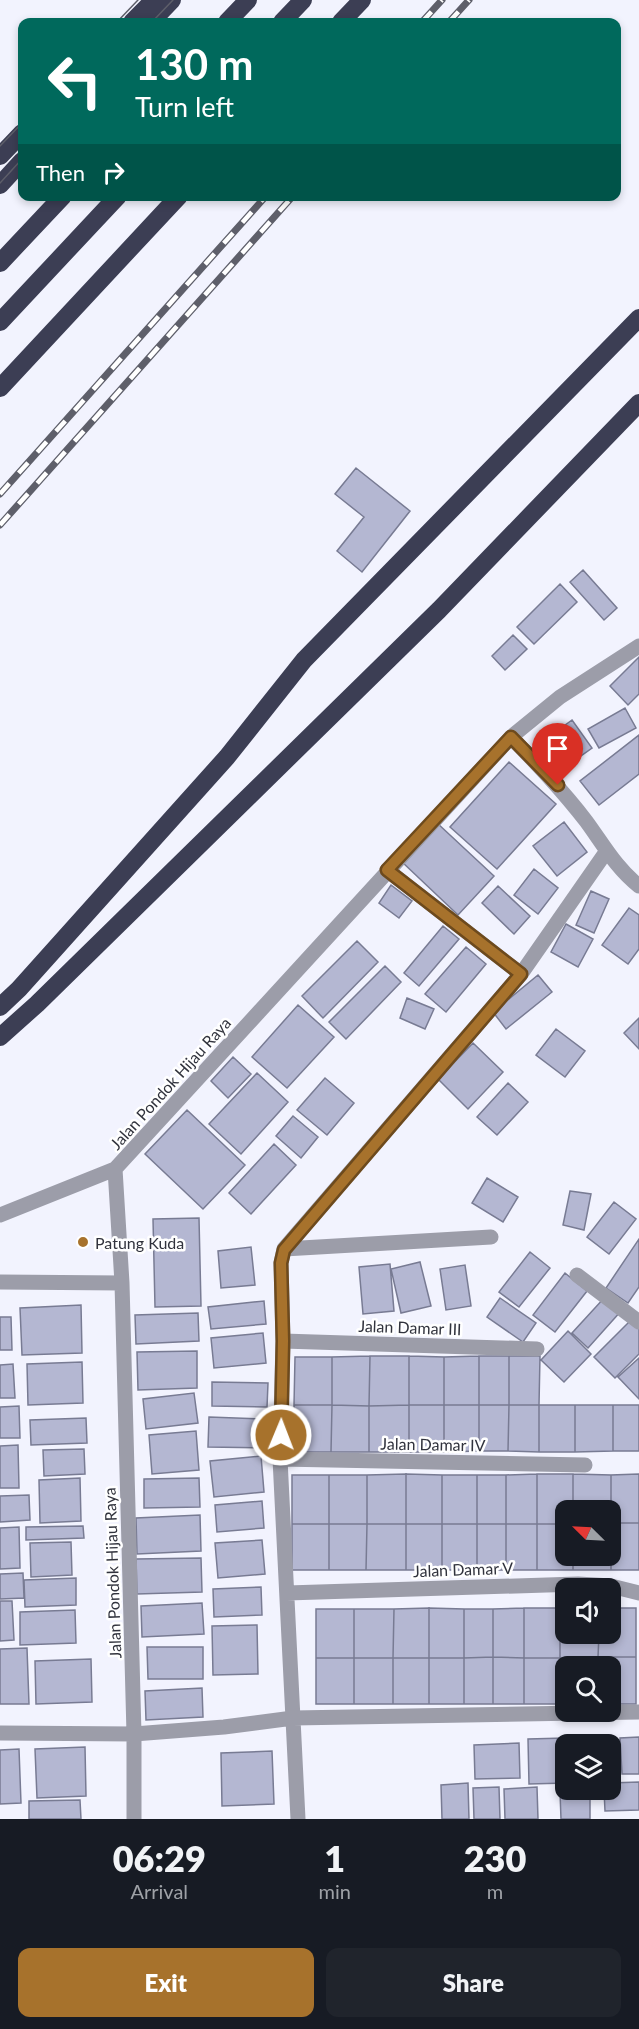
<!DOCTYPE html>
<style>
body{margin:0;font-family:Lato,sans-serif;background:#20242c;color:#f1f3f6;height:100vh;display:flex;flex-direction:column;font-size:22px;white-space:nowrap}
*{box-sizing:border-box;margin:0}
p{font-size:20px;color:#9ea1a6}
.icon{flex:none;width:33px;height:33px;fill:none;stroke:currentColor;stroke-width:2;stroke-linecap:round;stroke-linejoin:round}
.map{position:relative;height:1819px;overflow:hidden}
.panel{display:flex;flex-direction:column;background:#171b24;flex:1}
.panel>*{flex:none}
.banner{position:absolute;left:18px;top:18px;width:603px;height:183px;border-radius:12px;box-shadow:0 3px 9px #0003;background:#00695c;color:#fff;overflow:hidden}
.needle{width:39px;rotate:294deg}
.buttons{position:absolute;left:555px;top:1500px;display:grid;gap:12px}
.buttons a{display:grid;place-items:center;width:66px;height:66px;border-radius:12px;background:#171b24;box-shadow:0 3px 9px #0003;font-size:30px}
.pin{position:absolute;display:grid;place-items:center;width:51px;height:51px;color:#fff;margin:-62px -26px;border-radius:50% 50% 50% 0;rotate:-45deg;box-shadow:0 0 6px #0007}
.pin .icon{rotate:45deg}
.me{position:absolute;width:66px;margin:-33px;rotate:1deg;stroke-linejoin:round;filter:drop-shadow(0 0 4px #0008)}
.turn{display:flex;align-items:center;gap:21px;height:126px;padding:0 18px;font-size:27px}
.turn .icon{width:78px;height:78px;stroke-width:2.5}
.turn b{display:block;font-size:42px;line-height:51px}
.then{display:flex;align-items:center;height:57px;padding:0 18px;background:#0003;gap:12px;font-size:22px}
.eta{display:flex;justify-content:space-evenly;align-items:center;height:102px;text-align:center}
.eta b{font-size:36px;font-weight:800;line-height:42px}
.cta{display:flex;gap:12px;margin-top:auto;padding:12px 18px}
.cta a{flex:1;height:69px;border-radius:12px;background:#a7722c;color:#fff;font-size:24px;font-weight:800;line-height:69px;text-align:center}
.cta a+a{background:#20242c;color:#f1f3f6}
.map>svg:first-child{display:block}
.building{fill:#b4b7d2;stroke:#787b93;stroke-width:1.5}
.lines{fill:none;stroke-linecap:round;stroke-linejoin:round}
.minor{stroke:#9c9da9;stroke-width:15}
.highway{stroke:#3c3e54;stroke-width:18}
.tram{stroke:#5e5f6a;stroke-width:1.5}
.rail-casing{stroke:#5e5f6a;stroke-width:7}
.rail{stroke:#fff;stroke-width:4.5;stroke-dasharray:14;stroke-linecap:butt}
.route-casing{stroke:#6d4a1d;stroke-width:15}
.route{stroke:#a7722c;stroke-width:10}
.poi-dot{fill:#a7722c;stroke:#fff;stroke-width:2}
.labels{text-anchor:middle;dominant-baseline:central;stroke-width:5;stroke-linejoin:round;paint-order:stroke}
.street-label{font-size:16px;fill:#31333d;stroke:#fff}
.poi-label{font-size:16px;fill:#31333d;stroke:#fff;text-anchor:start}
</style>
<div class="map">
<svg width="639" height="1819" viewBox="0 0 639 1819">
<rect width="100%" height="100%" fill="#f2f3fe"/>
<path class="building" d="M356 468 410 511 362 572 337 551 364 517 335 494Z
M583 570 617 608 604 620 570 582Z
M560 584 577 602 534 644 517 627Z
M513 635 527 649 505 670 492 656Z
M639 657V694L628 705 610 686Z
M625 708 636 728 599 748 588 729Z
M572 720 592 748 557 773 538 745Z
M639 735V774L599 805 580 781Z
M509 762 556 804 497 869 450 827Z
M436 822 494 876 458 915 401 861Z
M564 822 587 852 557 876 533 846Z
M534 869 558 888 538 914 514 895Z
M391 885 412 901 399 918 379 903Z
M498 886 530 916 514 934 482 903Z
M591 891 609 899 594 933 576 925Z
M629 908 639 915V949L628 964 602 945Z
M566 924 593 939 578 967 551 952Z
M443 926 459 939 419 986 404 973Z
M357 941 378 962 323 1018 302 996Z
M466 947 486 964 446 1012 425 994Z
M385 966 401 982 346 1039 329 1022Z
M538 975 552 992 506 1029 493 1012Z
M407 998 434 1009 425 1029 400 1018Z
M298 1005 334 1037 287 1088 252 1057Z
M639 1018V1049L624 1033Z
M556 1029 585 1051 565 1077 536 1055Z
M473 1043 503 1072 468 1109 438 1079Z
M233 1057 251 1074 228 1098 211 1081Z
M257 1073 288 1102 241 1154 209 1124Z
M325 1078 354 1103 327 1135 297 1110Z
M508 1083 528 1102 497 1135 477 1117Z
M187 1110 245 1165 203 1209 145 1154Z
M293 1116 318 1137 301 1158 276 1136Z
M274 1144 296 1165 251 1214 229 1193Z
M487 1178 518 1197 503 1222 472 1203Z
M570 1191 591 1194 584 1230 563 1225Z
M614 1202 636 1219 609 1254 587 1237Z
M199 1218 201 1306 155 1307 153 1219Z
M639 1239V1287L628 1303 606 1288Z
M251 1247 255 1285 221 1288 218 1251Z
M530 1252 550 1268 519 1307 499 1292Z
M420 1262 431 1306 401 1313 391 1269Z
M390 1264 394 1311 363 1314 359 1267Z
M465 1265 471 1306 446 1310 440 1269Z
M565 1273 587 1291 555 1332 533 1315Z
M605 1297 621 1311 588 1348 572 1333Z
M500 1298 536 1323 523 1342 487 1317Z
M264 1301 266 1324 211 1329 208 1307Z
M81 1305 82 1353 22 1355 20 1308Z
M198 1313 199 1341 136 1344 135 1315Z
M0 1317H11L12 1350H0Z
M633 1318 639 1324V1354L615 1378 594 1357Z
M568 1331 591 1354 564 1382 541 1360Z
M263 1333 266 1363 214 1368 211 1338Z
M197 1351V1388L138 1390 137 1352Z
M370 1356 369 1406 332 1405V1357Z
M370 1356H409V1405L369 1406Z
M409 1356 444 1357V1405H409Z
M479 1356H509V1405H479Z
M479 1356V1405H444V1357Z
M509 1356H540L539 1405H509Z
M295 1357H332V1405H294Z
M639 1358V1399L618 1377Z
M82 1362 83 1403 28 1405 27 1364Z
M13 1364 15 1398H0V1365Z
M212 1382 268 1383 267 1407 212 1406Z
M194 1393 198 1423 146 1429 143 1399Z
M294 1405H332L331 1452H294Z
M332 1405 369 1406V1452H331Z
M409 1405H444V1452H409Z
M409 1405V1452H369V1406Z
M444 1405H479V1451L444 1452Z
M479 1405H509L508 1451H479Z
M509 1405H539V1452L508 1451Z
M539 1405H575V1452H539Z
M575 1405H613V1451L575 1452Z
M613 1405H639V1451H613Z
M19 1406 20 1438H0V1407Z
M209 1417 264 1419 263 1448 208 1447Z
M86 1418 87 1443 31 1445 30 1420Z
M196 1431 199 1470 152 1474 149 1435Z
M18 1445 19 1488H0V1446Z
M84 1449 85 1474 44 1476 43 1450Z
M261 1456 264 1492 214 1497 210 1461Z
M406 1474 442 1475V1524H406Z
M406 1474V1524H367V1475Z
M537 1474H573V1510H566V1524H537Z
M537 1474V1524H506V1475Z
M573 1474 611 1475V1523L610 1510H573Z
M639 1474V1523H611V1475Z
M292 1475H329V1524H292Z
M329 1475H367V1524H329Z
M442 1475H477V1524H442Z
M477 1475H506V1524H477Z
M80 1478 81 1521 40 1523 39 1480Z
M199 1478 200 1507 144 1508V1479Z
M29 1495 30 1520 0 1522V1496Z
M262 1501 264 1528 217 1532 215 1505Z
M200 1515 201 1551 137 1554 136 1518Z
M611 1523V1570H573V1556H610Z
M611 1523H639V1570H611Z
M292 1524H329V1570H292Z
M329 1524H367L366 1570H329Z
M367 1524H406V1570H366Z
M406 1524H442V1570H406Z
M442 1524H477V1570H442Z
M477 1524H506V1570H477Z
M506 1524H537V1570H506Z
M537 1524H566V1556H573V1570H537Z
M83 1526 84 1538 26 1540V1527Z
M19 1527 20 1568 0 1569V1528Z
M262 1540 265 1574 218 1578 215 1543Z
M71 1542 72 1575 31 1577 30 1543Z
M201 1558 202 1592 137 1594 136 1559Z
M23 1573 24 1598 0 1599V1574Z
M76 1578V1605L25 1607 24 1580Z
M261 1587 262 1615 214 1617 213 1589Z
M0 1601H12L14 1640 0 1641Z
M202 1603 204 1634 142 1637 141 1606Z
M429 1608V1658H393L394 1609Z
M429 1608 464 1609V1658H429Z
M524 1608H560V1658H524Z
M524 1608V1658L493 1657V1609Z
M560 1608H566V1634H599L598 1657 560 1658Z
M610 1608H636V1657H598L599 1634H610Z
M316 1609H354V1658H316Z
M354 1609H394L393 1658H354Z
M464 1609H493V1657L464 1658Z
M75 1610 76 1643 20 1645V1612Z
M257 1625 258 1674 213 1675 212 1626Z
M147 1647H203V1679H148Z
M27 1648 29 1704H0V1649Z
M493 1657 524 1658V1704H493Z
M493 1657V1704H464V1658Z
M598 1657V1666H566V1704H560V1658Z
M598 1657H636V1704H610V1666H598Z
M316 1658H354V1704H316Z
M354 1658H393V1704H354Z
M393 1658H429V1704H393Z
M429 1658H464V1704H429Z
M524 1658H560V1704H524Z
M91 1659 92 1702 36 1704 35 1661Z
M202 1688 203 1717 146 1720 145 1691Z
M639 1737V1774H622L620 1738Z
M565 1738 566 1783 529 1784 528 1739Z
M519 1743 520 1778 475 1779 474 1745Z
M610 1746H613L615 1779H610Z
M85 1747 86 1796 37 1798 35 1749Z
M19 1749 21 1803 0 1804V1750Z
M272 1751 274 1804 222 1806 221 1753Z
M639 1782V1810L605 1811 604 1790H610V1783Z
M468 1783 469 1819H442L441 1785Z
M499 1787 500 1819H474L473 1788Z
M537 1787 538 1819H505L504 1789Z
M590 1791V1819H561L560 1792Z
M80 1800 81 1819H29V1801Z"/>
<g class="lines">
<path class="minor" d="M511 737C537 764 563 791 586 821 603 844 616 868 639 886
M387 870 521 974
M0 1215 115 1169
M284 1249 491 1237
M577 1275 639 1322
M0 1282 122 1283
M283 1341 537 1349
M280 1459 585 1465
M287 1593 578 1584 611 1586 639 1593
M0 1733 134 1734 224 1727 293 1718 639 1712
M134 1819V1734L122 1283 115 1169 511 737 560 697 639 646
M298 1819 280 1459 283 1341 281 1263 284 1249 521 974 606 852"/>
<path class="highway" d="M132 22 154 0
M151 22 172 0
M227 22 248 0
M282 22 303 0
M341 22 362 0
M0 156 22 133
M0 185 22 161
M0 263 63 196
M0 322 118 196
M0 388 179 196
M0 1007 19 989 227 757 304 660 639 318
M0 1037 37 1004 439 610 639 403"/>
<path class="tram" d="M117 22 138 0
M152 22 173 0
M0 146 22 123
M0 183 22 159"/>
<defs>
<path id="rail" d="M422 22 442 0
M449 22 469 0
M0 494 266 196
M0 525 293 196"/>
</defs>
<use href="#rail" class="rail-casing"/>
<use href="#rail" class="rail"/>
</g>
<g class="lines">
<defs>
<path id="route" d="M281 1435 283 1341 281 1263 284 1250 521 974 387 870 511 737 558 785"/>
</defs>
<use href="#route" class="route-casing"/>
<use href="#route" class="route"/>
</g>
<circle class="poi-dot" cx="83" cy="1242" r="6"/>
<g class="labels">
<g class="street-label">
<text transform="translate(170 1083) rotate(-48)">Jalan Pondok Hijau Raya</text>
<text transform="translate(410 1327) rotate(2)">Jalan Damar III</text>
<text transform="translate(433 1444) rotate(1)">Jalan Damar IV</text>
<text transform="translate(463 1569) rotate(-2)">Jalan Damar V</text>
<text transform="translate(112 1573) rotate(-92)">Jalan Pondok Hijau Raya</text>
</g>
<g class="poi-label">
<text x="95" y="1242">Patung Kuda</text>
</g>
</g>
</svg>
<div class="buttons">
<a><svg class="needle" viewBox="-14 -14 28 28"><path d="M0-13l5 13h-10z" fill="#e53935"/><path d="M0 13l5-13h-10z" fill="#9ea1a6"/></svg></a>
<a><svg class="icon" aria-label="sound" viewBox="0 0 24 24"><path d="M4 9h4l5-4v14l-5-4H4zM17 9q2 3 0 6"/></svg></a>
<a><svg class="icon" aria-label="search" viewBox="0 0 24 24"><circle cx="10" cy="10" r="6"/><path d="M15 15l6 6"/></svg></a>
<a><svg class="icon" aria-label="layers" viewBox="0 0 24 24"><path d="M12 4l9 5-9 5-9-5zM3 14l9 5 9-5"/></svg></a>
</div>
<div class="pin" style="left:558px;top:785px;background:#d93025"><svg class="icon" aria-label="arrive" viewBox="0 0 24 24"><path d="M6 21V4h12l-3 4 3 4H6"/></svg></div>
<svg class="me" style="left:281px;top:1435px" viewBox="-20 -20 40 40"><circle r="17" fill="#a7722c" stroke="#fff" stroke-width="3"/><path d="M0-11L8 9 0 5-8 9z" fill="#fff"/></svg>
<div class="banner">
<div class="turn"><svg class="icon" aria-label="left" viewBox="0 0 24 24"><path d="M17 20v-9H6M10 6l-5 5 5 5"/></svg><div><b>130 m</b>Turn left</div></div>
<div class="then">Then<svg class="icon" aria-label="right" viewBox="0 0 24 24"><path d="M7 20v-9h11M14 6l5 5-5 5"/></svg></div>
</div>
</div>
<section class="panel">
<div class="eta">
<div><b>06:29</b><p>Arrival</p></div>
<div><b>1</b><p>min</p></div>
<div><b>230</b><p>m</p></div>
</div>
<div class="cta"><a>Exit</a><a>Share</a></div>
</section>
